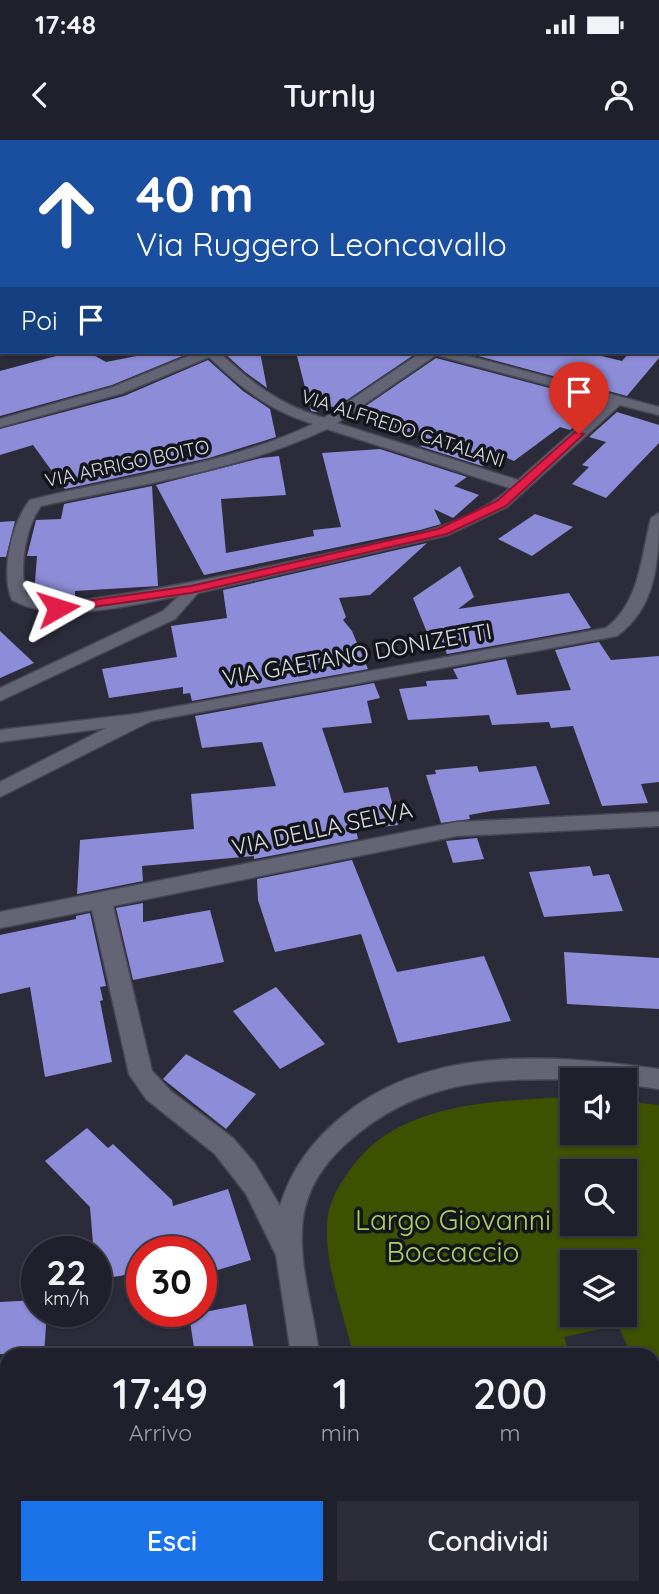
<!DOCTYPE html>
<html lang="it">
<style>
body{margin:0;font-family:Quicksand,sans-serif;background:#2d2d38;color:#f1f3f6;height:100vh;display:flex;flex-direction:column;font-size:26px;white-space:nowrap}
*{box-sizing:border-box;margin:0}
p{font-size:23px;color:#a2a3a9}
.icon{flex:none;width:38px;height:38px;fill:none;stroke:currentColor;stroke-width:2;stroke-linecap:round;stroke-linejoin:round}
.map{position:relative;flex:1;overflow:hidden}
.drawer{position:absolute;left:0px;top:1208px;width:660px;height:247px;display:flex;flex-direction:column;background:#20202c;border-radius:21px 21px 0 0;box-shadow:0 2px 5px #0004,0 0 0 2px #3d3e48}
.drawer>*{flex:none}
.hud{position:absolute;left:0px;top:0px;width:660px;height:214px;box-shadow:0 2px 5px #0004,0 0 0 2px #3d3e48;background:#1a4fa0;color:#fff;overflow:hidden}
.tools{position:absolute;left:560px;top:928px;display:grid;gap:14px}
.tools a{display:grid;place-items:center;width:77px;height:77px;border-radius:0px;background:#20202c;box-shadow:0 2px 5px #0004,0 0 0 2px #3d3e48;font-size:35px}
.speed{position:absolute;left:21px;top:1096px;display:flex;gap:14px;font-size:35px;font-weight:700;text-align:center}
.speed>*{display:grid;place-content:center;width:91px;height:91px;border-radius:50%;background:#20202c;box-shadow:0 2px 5px #0004,0 0 0 2px #3d3e48;line-height:1}
.speed small{font-size:18px;font-weight:400}
.speed .limit{border:10px solid #d22;background:#fff;color:#111}
.pin{position:absolute;display:grid;place-items:center;width:60px;height:60px;color:#fff;margin:-72px -30px;border-radius:50% 50% 50% 0;rotate:-45deg;box-shadow:0 0 7px #0007}
.pin .icon{rotate:45deg}
.me{position:absolute;width:77px;margin:-38px;rotate:84deg;stroke-linejoin:round;filter:drop-shadow(0 0 5px #0008)}
.turn{display:flex;align-items:center;gap:24px;height:147px;padding:0 21px;font-size:32px}
.turn .icon{width:91px;height:91px;stroke-width:2.5}
.turn b{display:block;font-size:49px;line-height:60px}
.then{display:flex;align-items:center;height:66px;padding:0 21px;background:#0003;gap:14px;font-size:26px}
.eta{display:flex;justify-content:space-evenly;align-items:center;height:119px;text-align:center}
.eta b{font-size:42px;font-weight:600;line-height:49px}
.primary-button{display:flex;gap:14px;margin-top:auto;padding:14px 21px}
.primary-button a{flex:1;height:80px;border-radius:0px;background:#1a73e8;color:#fff;font-size:28px;font-weight:600;line-height:80px;text-align:center}
.primary-button a+a{background:#2d2d38;color:#f1f3f6}
.status{display:flex;justify-content:space-between;align-items:center;height:49px;padding:0 35px;background:#20202c;direction:ltr}
.status svg{height:19px;fill:currentColor}
header{display:flex;justify-content:space-between;align-items:center;height:91px;padding:0 21px;background:#20202c;font-size:32px;font-weight:600}
.map>svg:first-child{display:block}
.built{fill:#343449}
.green{fill:#3e5101;fill-rule:evenodd}
.building{fill:#8d8cd8}
.lines{fill:none;stroke-linecap:round;stroke-linejoin:round}
.lane-casing{stroke:#474753;stroke-width:2}
.street-casing{stroke:#474753;stroke-width:3}
.lane{fill:#636474;fill-rule:evenodd}
.street{fill:#636474;fill-rule:evenodd}
.route{fill:#e11d48;stroke:#92132f;stroke-width:2}
.labels{text-anchor:middle;dominant-baseline:central;stroke-width:7;stroke-linejoin:round;paint-order:stroke}
.far-street-label{font-size:19px;fill:#d9dae3;stroke:#14151b}
.street-label{font-size:23px;fill:#d9dae3;stroke:#14151b}
.near-park-label{font-size:28px;fill:#aece61;stroke:#14151b}
</style>
<div class="status"><b>17:48</b><svg viewBox="0 0 49 12"><path d="M0 12V9h3v3zM5 12V6h3v6zM10 12V3h3v9zM15 12V0h3v12zM26 1h20v11H26zM47 4h2v5h-2z"/></svg></div>
<header><svg class="icon" aria-label="back" viewBox="0 0 24 24"><path d="M15 5l-7 7 7 7"/></svg>Turnly<svg class="icon" aria-label="person" viewBox="0 0 24 24"><circle cx="12" cy="8" r="4"/><path d="M4 21q1-7 8-7t8 7"/></svg></header>
<div class="map">
<svg width="659" height="1454" viewBox="0 0 659 1454">
<rect width="100%" height="100%" fill="#2b2b3a"/>
<path class="built" d="M659 1249V1431L653 1415V1250Z"/>
<path class="green" d="M572 957V992H625V961L659 965V1232L653 1234V1214H631L618 1185 564 1197 569 1214H353C344 1174 325 1127 327 1085 328 1064 337 1048 349 1031 397 961 496 961 572 957ZM572 1031H625V1083H572ZM572 1122H625V1174H572Z"/>
<path class="building" d="M71 212H88L106 222 157 212H192L112 245 0 276V231Z
M223 212H260L267 248 245 232Z
M296 212H418L335 268 328 265 316 272 311 271Z
M463 212H585L622 221 630 212H659V218L627 256Z
M436 218 602 262 570 290 560 287 514 321 498 314 482 326 419 306 442 304 354 274Z
M208 220 243 251 270 269 276 297 209 318 65 349 33 305 0 315V289L124 256Z
M617 272 659 285V303L606 358 572 344 589 327 582 325 606 302 589 297Z
M380 309 467 337 454 346 479 355 453 378 434 369 441 384 420 390 204 435 156 345 261 318 279 316 286 355 221 359 226 413 314 396 313 390 341 387 322 313Z
M152 346 158 446 75 451V458L58 460 34 455 37 416H27L36 380 61 379 64 364Z
M535 374 573 387 532 416 498 399Z
M15 381 6 417H0V382Z
M427 403 370 455 339 458 346 477 343 480 352 491 368 529 192 561 190 553 183 554V547L109 558 102 529 177 517 171 486 227 478 223 450Z
M460 426 474 457 458 469 569 453 591 488 447 514 439 494 428 495 413 458Z
M0 491 34 523 0 538Z
M599 502 611 520 659 516V642L641 644 648 663 602 666 573 586 551 588 549 582 492 585 489 575 408 580 399 549 427 546 426 541 458 539 453 529 506 519 517 555 571 550 555 510Z
M374 543 380 558 367 561 372 583 322 588 344 653 388 647 398 685 356 690 358 699 254 719V716L142 726 143 741 77 754 80 700 194 689 191 654 276 646 262 602 202 608 195 576Z
M477 626 479 632 536 626 550 664 491 671 469 675 470 679 441 683 426 635 436 634 435 630Z
M477 698 484 719 453 723 446 701Z
M352 720 397 832 484 816 511 881 398 903 361 794 275 812 258 760 257 739Z
M590 726 593 736 609 734 623 771 544 777 529 732Z
M143 763V782L210 770 224 822 133 840 116 768Z
M90 773 106 846 100 847 103 860 100 861 112 922 45 937 30 847 0 854V795L76 779V776Z
M564 812 659 818V869L567 864Z
M276 847 325 904 280 929 233 871Z
M186 914 256 954 226 989 163 939Z
M87 988 108 1008 113 1004 172 1060 173 1066 228 1049 251 1120 201 1135V1111H142V1132L96 1140 90 1067 45 1021Z
M37 1160V1171H47L44 1214H0V1162Z
M246 1164 255 1214H195L189 1175Z"/>
<g class="lines">
<defs>
<path id="lane" d="M371 0H379L381 2H372Z"/>
<path id="street" d="M285 0H296L297 2H286Z
M0 95H2L0 103Z
M2 133V141L0 142V134Z
M659 133V141L658 142V134Z
M658 172H659V181H658Z
M198 212H219C253 244 278 264 324 278L422 212H454L659 267V275L620 265 507 367 448 395 198 453 175 479 0 561V548L163 471 179 456C129 465 58 485 12 460 0 433 12 382 30 360 124 336 225 326 313 284 268 270 243 249 209 217L123 253 0 287V279L113 247ZM436 215 607 261 518 340 337 283ZM327 289 510 348C460 393 385 400 321 415 233 434 147 453 58 463L38 460 26 453C19 429 25 387 41 366 136 345 239 331 327 289Z
M659 373C659 419 657 467 617 496L151 581 0 657V642L106 588 0 602V590L135 574 606 488C640 463 641 416 651 378Z
M659 672V686L457 696 113 766 152 931 172 952 233 998 255 1024 280 1066C291 1030 310 1004 339 979 426 904 552 914 659 929V949L625 944V940C521 940 432 927 348 1002 325 1022 308 1046 303 1078 297 1124 314 1169 319 1214H291L276 1115 246 1054 215 1014 146 959 129 934 92 770 0 788V772L457 682Z
M7 1391V1423L0 1424V1392Z
M327 1447H359L360 1454H328Z"/>
</defs>
<use href="#lane" class="lane-casing"/>
<use href="#street" class="street-casing"/>
<use href="#lane" class="lane"/>
<use href="#street" class="street"/>
</g>
<path class="route" d="M575 292 584 294 506 366 447 394 191 453 58 472 51 468 58 465 191 446 438 389 497 361Z"/>
<g class="labels">
<g class="far-street-label">
<text transform="translate(403 288) rotate(18)">VIA ALFREDO CATALANI</text>
<text transform="translate(127 323) rotate(-12)">VIA ARRIGO BOITO</text>
</g>
<g class="street-label">
<text transform="translate(357 514) rotate(-10)">VIA GAETANO DONIZETTI</text>
<text transform="translate(322 688) rotate(-12)">VIA DELLA SELVA</text>
</g>
<g class="near-park-label">
<text x="453" y="1079">Largo Giovanni<tspan x="453" dy="32">Boccaccio</tspan></text>
</g>
</g>
</svg>
<div class="tools">
<a><svg class="icon" aria-label="sound" viewBox="0 0 24 24"><path d="M4 9h4l5-4v14l-5-4H4zM17 9q2 3 0 6"/></svg></a>
<a><svg class="icon" aria-label="search" viewBox="0 0 24 24"><circle cx="10" cy="10" r="6"/><path d="M15 15l6 6"/></svg></a>
<a><svg class="icon" aria-label="layers" viewBox="0 0 24 24"><path d="M12 4l9 5-9 5-9-5zM3 14l9 5 9-5"/></svg></a>
</div>
<div class="speed"><div>22<small>km/h</small></div><div class="limit">30</div></div>
<div class="pin" style="left:579px;top:294px;background:#d93025"><svg class="icon" aria-label="arrive" viewBox="0 0 24 24"><path d="M6 21V4h12l-3 4 3 4H6"/></svg></div>
<svg class="me" style="left:58px;top:468px" viewBox="-20 -20 40 40"><path d="M0-17L14 15 0 8-14 15z" fill="#e11d48" stroke="#fff" stroke-width="4"/></svg>
<div class="hud">
<div class="turn"><svg class="icon" aria-label="ahead" viewBox="0 0 24 24"><path d="M12 20V5M6 11l6-6 6 6"/></svg><div><b>40 m</b>Via Ruggero Leoncavallo</div></div>
<div class="then">Poi<svg class="icon" aria-label="arrive" viewBox="0 0 24 24"><path d="M6 21V4h12l-3 4 3 4H6"/></svg></div>
</div>
<section class="drawer">
<div class="eta">
<div><b>17:49</b><p>Arrivo</p></div>
<div><b>1</b><p>min</p></div>
<div><b>200</b><p>m</p></div>
</div>
<div class="primary-button"><a>Esci</a><a>Condividi</a></div>
</section>
</div>
